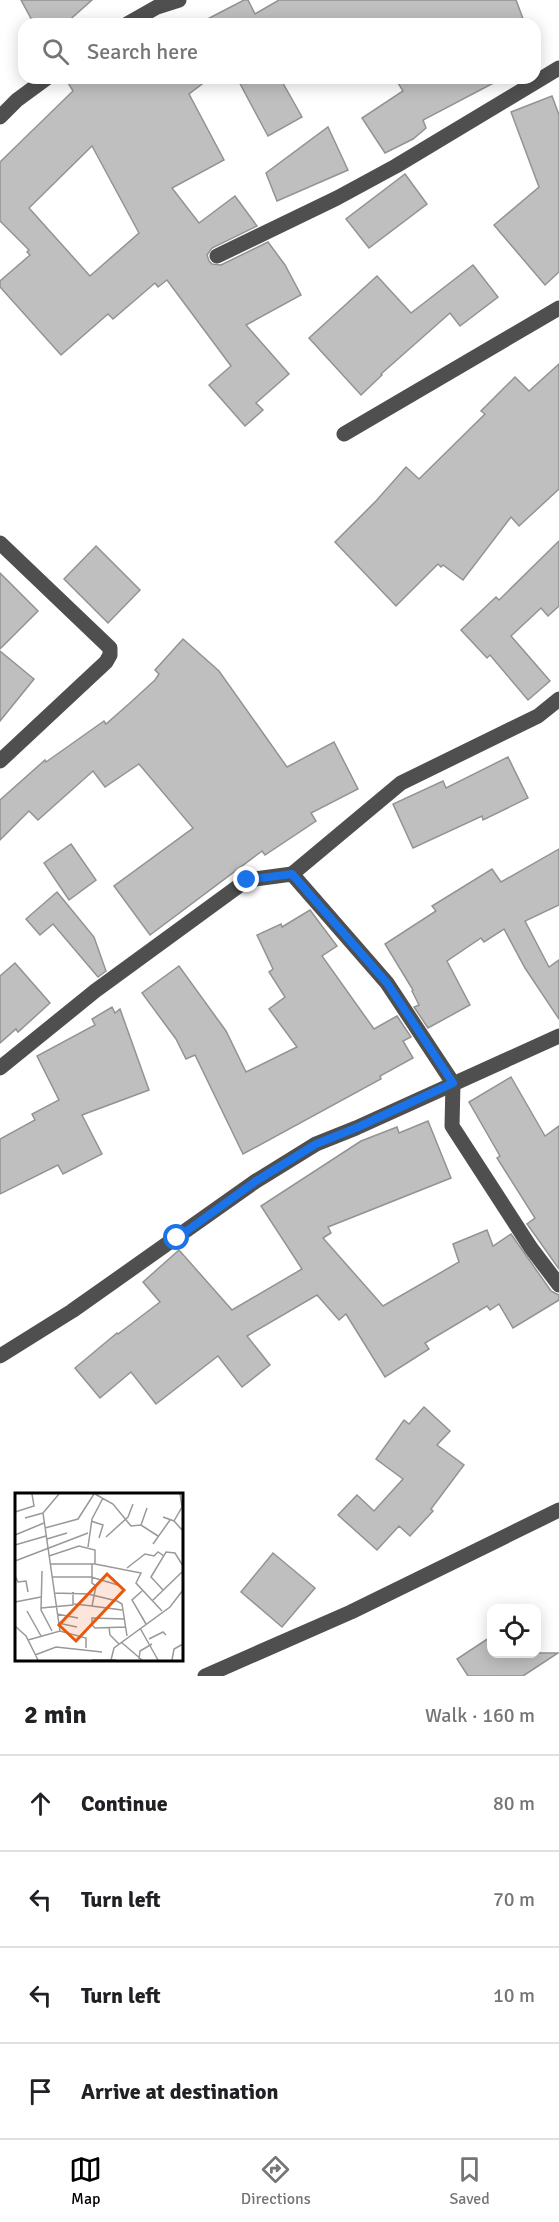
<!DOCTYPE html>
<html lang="en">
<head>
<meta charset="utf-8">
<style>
  body { margin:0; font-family:Signika,sans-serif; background:#f2f2f2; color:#202124 }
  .controls { position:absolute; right:18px; bottom:18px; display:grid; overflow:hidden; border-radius:12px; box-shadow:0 3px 15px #0003 }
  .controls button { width:54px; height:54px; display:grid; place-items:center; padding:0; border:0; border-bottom:2px solid #e0e0e0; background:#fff; color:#202124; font:30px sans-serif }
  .stop { position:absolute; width:18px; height:18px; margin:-14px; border:4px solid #1a73e8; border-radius:50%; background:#fff }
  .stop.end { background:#1a73e8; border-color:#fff; box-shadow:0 2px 6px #0008 }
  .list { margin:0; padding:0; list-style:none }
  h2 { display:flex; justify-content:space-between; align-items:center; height:78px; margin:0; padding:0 24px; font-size:26px }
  h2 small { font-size:20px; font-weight:400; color:#757577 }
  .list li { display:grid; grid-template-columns:39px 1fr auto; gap:18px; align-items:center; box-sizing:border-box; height:96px; padding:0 24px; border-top:2px solid #e0e0e0 }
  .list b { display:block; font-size:22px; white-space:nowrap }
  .list em { font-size:20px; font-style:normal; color:#757577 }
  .icon { flex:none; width:33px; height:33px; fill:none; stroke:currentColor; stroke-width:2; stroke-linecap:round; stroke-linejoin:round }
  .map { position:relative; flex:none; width:559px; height:1676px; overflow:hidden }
  .search { position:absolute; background:#fff; box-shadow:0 3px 15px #0003; left:18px; right:18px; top:18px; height:66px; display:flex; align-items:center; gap:15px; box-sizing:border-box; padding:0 21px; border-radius:18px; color:#757577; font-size:22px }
  .sheet { height:462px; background:#fff }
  nav { display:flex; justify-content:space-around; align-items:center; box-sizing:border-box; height:84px; border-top:2px solid #e0e0e0; background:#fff; font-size:16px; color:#757577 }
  nav a { display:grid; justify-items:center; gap:3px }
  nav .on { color:#000 }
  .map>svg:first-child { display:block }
  .building { fill:#bfbfbf; stroke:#939393; stroke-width:1.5; fill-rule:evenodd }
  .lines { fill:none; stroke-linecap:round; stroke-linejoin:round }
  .minor { stroke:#4f4f4f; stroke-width:15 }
  .route { stroke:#1a73e8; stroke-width:8 }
  .inset-road { fill:none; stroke:#999; stroke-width:1.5 }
  .view { fill:#e8590c; fill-opacity:0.15; stroke:#e8590c; stroke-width:3 }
  .inset-edge { fill:none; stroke:#000; stroke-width:3 }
</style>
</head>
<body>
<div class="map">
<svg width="559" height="1676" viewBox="0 0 559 1676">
  <rect width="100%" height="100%" fill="#fff"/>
  <g class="building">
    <polygon points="21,0 92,0 65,24 34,24"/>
    <polygon points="244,0 248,0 255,14 279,0 516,0 525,24 198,24"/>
    <path d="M65 78H210L189 94 224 160 172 188 199 223 235 196 257 226 212 248 207 255 209 261 212 264 221 265 268 242 285 265 301 295 246 325 289 374 256 403 263 410 245 426 209 385 231 366 167 280 158 287 155 283 113 319 108 314 61 355 0 287V281L30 255 27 252 29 250 0 221V162L73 91ZM92 146 139 233 90 276 29 208Z"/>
    <polygon points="237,78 280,78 302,117 268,136"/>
    <polygon points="395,78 503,78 423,120 426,128 413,139 385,153 362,118 403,91"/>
    <polygon points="552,96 559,115 559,272 545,285 494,225 539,187 511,112"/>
    <polygon points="328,127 348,170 277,201 266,173"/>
    <polygon points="405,174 427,204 369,248 346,219"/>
    <polygon points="473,265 498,297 460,326 450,313 381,374 382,375 361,395 309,338 377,276 411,313"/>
    <polygon points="559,364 559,489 519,526 511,517 463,580 443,565 441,567 438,564 396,606 335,542 376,501 406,467 419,479 485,414 481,411 515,377 529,391"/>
    <polygon points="559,541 559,606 548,616 541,608 511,636 550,681 528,700 490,655 487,658 461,630 496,597 499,600"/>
    <polygon points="96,546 140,590 108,623 64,579"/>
    <polygon points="0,573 38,611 0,649"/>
    <polygon points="183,639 219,671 287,767 334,742 358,789 311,813 316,821 265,855 262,851 150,935 114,886 193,828 139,764 105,787 93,771 38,820 29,811 0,840 0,800 45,760 46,762 104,721 106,724 131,702 155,680 159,674 155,670"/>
    <polygon points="0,651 34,679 0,721"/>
    <polygon points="508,757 528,798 483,820 482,816 413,848 393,804 443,781 446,788"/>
    <polygon points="71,844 96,880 69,900 44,863"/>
    <polygon points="559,849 559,905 525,921 549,967 559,960 559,1019 525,968 504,929 484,942 481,938 447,961 470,1005 428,1028 414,1007 419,1005 412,991 413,990 385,944 436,911 432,906 492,869 501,882"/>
    <polygon points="57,892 94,937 106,971 98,977 53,924 40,935 26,919"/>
    <polygon points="310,910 337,946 322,956 374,1029 397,1016 411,1037 403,1041 413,1058 380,1076 381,1079 243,1154 195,1055 186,1059 176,1039 142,993 179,966 226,1031 246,1072 297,1047 269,1009 285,997 269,972 273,969 257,935 281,924 282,927"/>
    <polygon points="15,963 50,1003 18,1032 16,1029 0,1043 0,976"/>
    <polygon points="112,1007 115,1013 120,1009 149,1090 82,1115 102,1154 63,1174 58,1165 0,1194 0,1139 35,1120 32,1114 59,1100 37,1056 95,1025 92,1019"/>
    <polygon points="511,1077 545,1136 559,1126 559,1269 527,1224 535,1218 497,1158 500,1156 469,1102"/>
    <polygon points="428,1121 451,1178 328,1227 331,1233 323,1238 383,1306 459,1262 453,1244 487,1230 493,1246 511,1234 551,1291 559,1295 559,1300 513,1328 499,1304 490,1310 487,1306 425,1343 429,1349 385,1377 346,1314 339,1320 317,1295 247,1336 270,1365 242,1387 218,1356 156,1404 131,1372 100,1398 75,1368 117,1333 118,1334 160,1302 143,1282 179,1250 232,1310 302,1269 261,1206 361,1141 397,1127 399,1133"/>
    <polygon points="424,1407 450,1431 437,1445 464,1465 431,1509 433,1511 410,1536 399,1526 377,1550 338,1515 357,1495 374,1511 403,1479 376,1459 404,1420 409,1424"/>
    <polygon points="273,1553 315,1588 282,1627 241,1592"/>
    <polygon points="492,1636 492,1653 558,1653 523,1676 468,1676 457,1659"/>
  </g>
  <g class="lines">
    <g class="minor">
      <polyline points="127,24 157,7 179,0"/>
      <polyline points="0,117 17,100 47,78"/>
      <polyline points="217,256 337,198 396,166 559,68"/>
      <polyline points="344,434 559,308"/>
      <polyline points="0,543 110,648 110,655 106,662 0,761"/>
      <polyline points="292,874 401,783 538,716 559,699"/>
      <polyline points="0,1068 95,991 247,880 292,874 387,983 453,1083 452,1126 531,1248 559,1285"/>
      <polyline points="0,1356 72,1311 256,1181 316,1144 356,1128 559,1036"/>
      <polyline points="205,1676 351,1612 559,1510"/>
    </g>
  </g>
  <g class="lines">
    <polyline class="route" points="177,1238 256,1181 316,1144 356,1128 453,1083 387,983 292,874 247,880"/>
  </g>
  <g transform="translate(15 1493)">
    <rect width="168" height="168" fill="#fff"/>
    <path class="inset-road" d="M44 1 28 20 45 138M80 1 98 11 116 33 126 32 143 43M0 19 19 13 17 1M148 24 159 28 168 38M10 25 28 20M76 28 88 32 84 45M159 28 167 14 165 1M126 32 132 15M30 35 63 26 79 1M0 42 29 30M91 44 113 24 118 11M32 46 52 40M138 51 155 27M0 52 31 43M73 54 77 26 88 5M34 63 64 53 80 57V71H35M0 68 73 40M77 71V90L81 93 77 113 107 117M80 71 126 80 121 90 147 118M112 75 130 61 139 63 143 59 149 63M27 78 26 117 37 138M0 83 3 89 11 88 13 99M37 84H76L103 92M148 97 136 84 151 59 160 60 168 73M127 98 117 107 131 131M40 100 73 101 102 108 107 111 112 143M137 108 168 78M0 109 26 104M59 111 77 113M26 115 58 112V99M12 118 26 143M42 121 63 125M109 126 77 125V132L80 135 110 134M43 130 62 134M0 133 11 143 23 167M94 134 95 142 104 151M125 135 143 167M134 146 148 139 151 142M13 147 45 138 71 145V155M106 149 127 167M20 162 41 154 87 159M124 166 125 158 137 151M77 167H101M96 167 99 155 155 114 168 97M157 167 159 156 168 151"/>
    <path class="view" d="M92 81 109 97 61 148 44 132Z"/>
    <rect width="168" height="168" class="inset-edge"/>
  </g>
</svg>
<div class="controls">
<button><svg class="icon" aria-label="locate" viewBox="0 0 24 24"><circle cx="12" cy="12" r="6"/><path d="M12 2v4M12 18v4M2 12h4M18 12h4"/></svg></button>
</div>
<div class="stop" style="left:177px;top:1238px"></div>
<div class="stop end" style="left:247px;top:880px"></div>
<div class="search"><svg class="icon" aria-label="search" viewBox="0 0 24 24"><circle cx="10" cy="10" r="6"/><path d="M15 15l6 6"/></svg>Search here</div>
</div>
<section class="sheet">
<h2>2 min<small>Walk · 160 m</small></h2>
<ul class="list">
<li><svg class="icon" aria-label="ahead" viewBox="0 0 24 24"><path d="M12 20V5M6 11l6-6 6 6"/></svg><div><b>Continue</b></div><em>80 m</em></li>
<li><svg class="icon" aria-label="left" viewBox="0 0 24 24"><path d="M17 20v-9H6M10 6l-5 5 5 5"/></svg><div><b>Turn left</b></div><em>70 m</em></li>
<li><svg class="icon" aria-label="left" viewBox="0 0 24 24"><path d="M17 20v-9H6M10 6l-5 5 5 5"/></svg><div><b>Turn left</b></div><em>10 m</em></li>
<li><svg class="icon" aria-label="arrive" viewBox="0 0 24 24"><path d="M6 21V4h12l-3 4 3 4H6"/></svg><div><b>Arrive at destination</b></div></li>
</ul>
</section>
<nav>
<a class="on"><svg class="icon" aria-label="map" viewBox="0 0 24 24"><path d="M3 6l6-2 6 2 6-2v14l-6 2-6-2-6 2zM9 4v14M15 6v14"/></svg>Map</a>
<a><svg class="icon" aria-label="directions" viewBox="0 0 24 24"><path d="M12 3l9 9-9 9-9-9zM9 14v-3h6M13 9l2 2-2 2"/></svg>Directions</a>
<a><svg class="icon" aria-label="saved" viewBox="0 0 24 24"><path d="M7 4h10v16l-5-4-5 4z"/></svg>Saved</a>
</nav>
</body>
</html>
